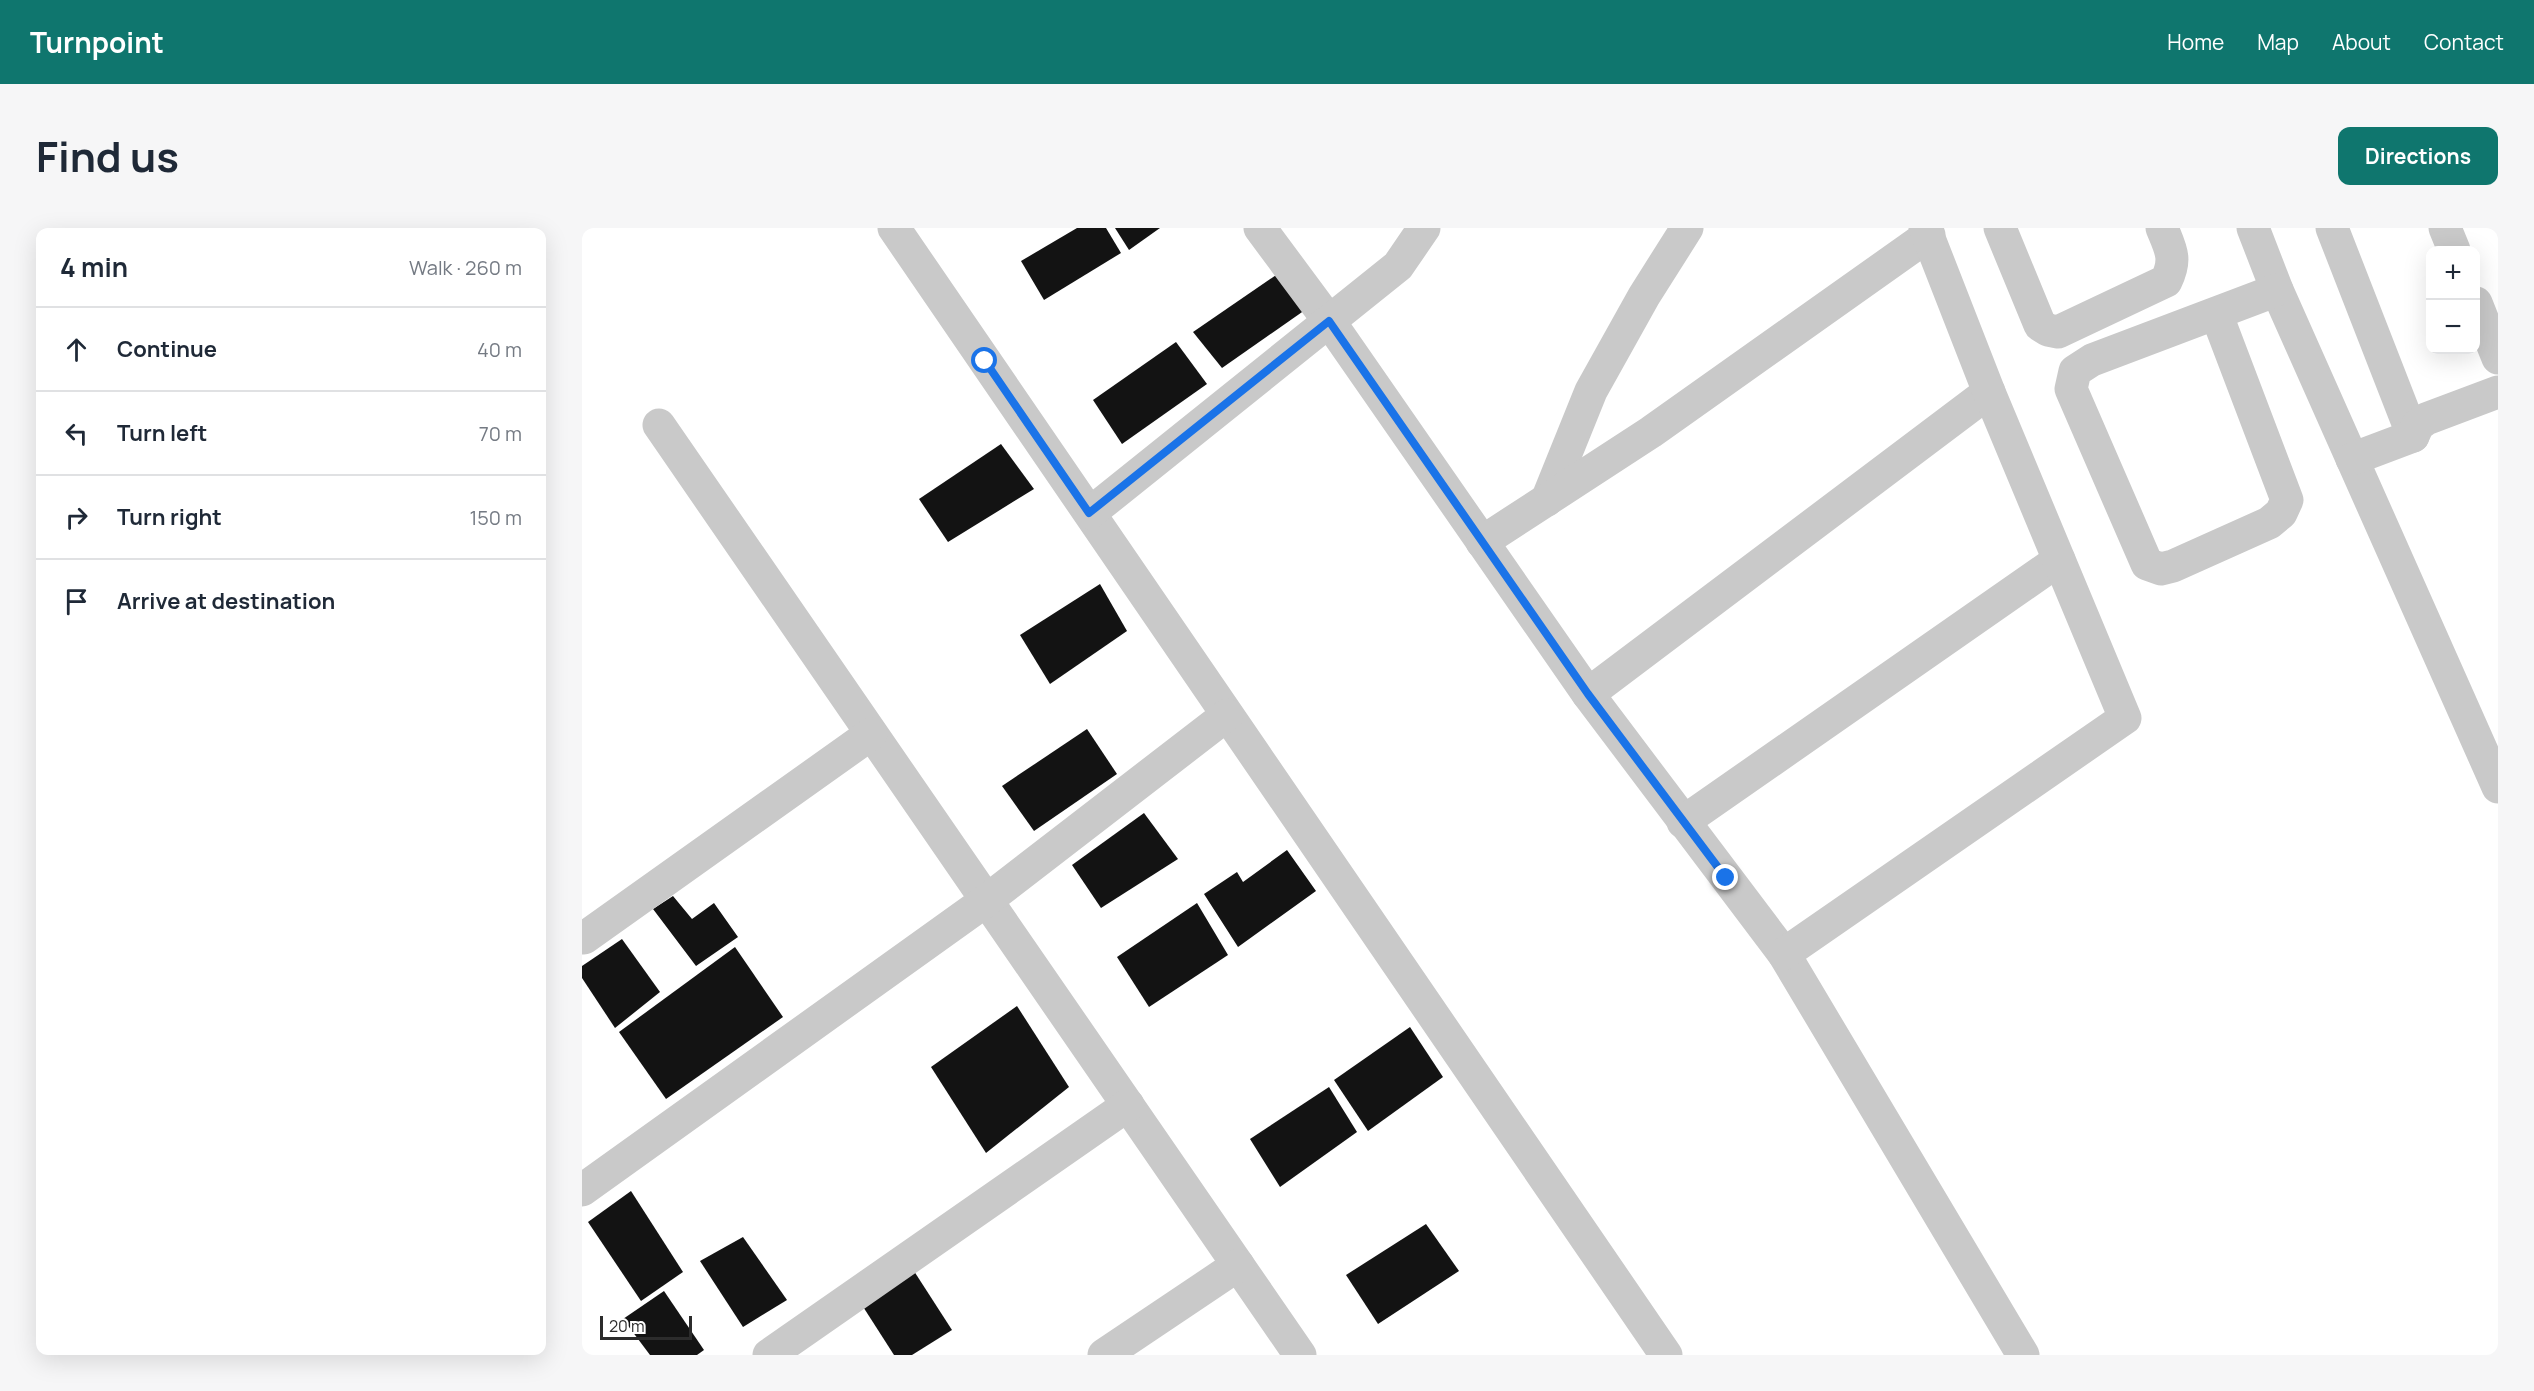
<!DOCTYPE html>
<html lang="en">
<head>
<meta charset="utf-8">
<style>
  body { margin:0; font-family:Manrope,sans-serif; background:#f6f6f7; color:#1f2937 }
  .controls { position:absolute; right:18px; top:18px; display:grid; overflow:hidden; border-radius:12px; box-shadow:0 6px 24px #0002 }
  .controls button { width:54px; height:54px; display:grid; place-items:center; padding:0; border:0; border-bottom:2px solid #e0e1e3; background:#fff; color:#1f2937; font:30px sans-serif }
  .scale { position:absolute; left:18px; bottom:15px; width:92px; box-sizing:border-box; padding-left:6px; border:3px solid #2c2c2c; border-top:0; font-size:16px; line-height:21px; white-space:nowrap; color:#2c2c2c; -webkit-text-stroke:4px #fff; paint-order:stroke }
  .stop { position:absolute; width:18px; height:18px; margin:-14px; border:4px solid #1a73e8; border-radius:50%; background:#fff }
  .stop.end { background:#1a73e8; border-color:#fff; box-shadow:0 2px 6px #0008 }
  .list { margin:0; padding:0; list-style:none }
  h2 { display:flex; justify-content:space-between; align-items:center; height:78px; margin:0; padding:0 24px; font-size:26px }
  h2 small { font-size:20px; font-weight:400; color:#747a83 }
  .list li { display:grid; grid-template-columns:39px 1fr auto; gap:18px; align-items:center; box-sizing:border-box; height:84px; padding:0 24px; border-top:2px solid #e0e1e3 }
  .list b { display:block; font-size:22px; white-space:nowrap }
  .list em { font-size:20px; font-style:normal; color:#747a83 }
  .icon { flex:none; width:33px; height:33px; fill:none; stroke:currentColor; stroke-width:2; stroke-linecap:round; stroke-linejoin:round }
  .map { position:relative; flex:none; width:1916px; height:1127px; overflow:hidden; border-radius:12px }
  header { display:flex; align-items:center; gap:36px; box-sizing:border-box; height:84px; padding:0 30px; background:#0f766e; color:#fff }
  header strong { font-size:28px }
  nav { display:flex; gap:33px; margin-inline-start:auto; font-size:21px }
  .intro { display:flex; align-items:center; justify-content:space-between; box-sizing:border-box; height:144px; padding:0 36px }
  h1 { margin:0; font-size:42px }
  .button { padding:15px 27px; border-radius:12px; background:#0f766e; color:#fff; font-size:21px; font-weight:700 }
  main { display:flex; gap:36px; padding:0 36px }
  aside { flex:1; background:#fff; border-radius:12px; box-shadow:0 6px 24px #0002 }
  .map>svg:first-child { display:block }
  .building { fill:#131313 }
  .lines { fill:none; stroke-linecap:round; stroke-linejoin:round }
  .minor { stroke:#c9c9c9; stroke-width:33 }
  .route { stroke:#1a73e8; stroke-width:8 }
</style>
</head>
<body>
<header>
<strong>Turnpoint</strong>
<nav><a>Home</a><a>Map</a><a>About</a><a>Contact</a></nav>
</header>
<div class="intro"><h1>Find us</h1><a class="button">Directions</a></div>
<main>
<aside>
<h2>4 min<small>Walk · 260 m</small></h2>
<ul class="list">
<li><svg class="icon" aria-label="ahead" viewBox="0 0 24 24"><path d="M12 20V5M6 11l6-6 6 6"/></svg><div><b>Continue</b></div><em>40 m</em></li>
<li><svg class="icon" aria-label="left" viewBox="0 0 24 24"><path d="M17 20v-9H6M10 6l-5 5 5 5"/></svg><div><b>Turn left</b></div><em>70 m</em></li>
<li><svg class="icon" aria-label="right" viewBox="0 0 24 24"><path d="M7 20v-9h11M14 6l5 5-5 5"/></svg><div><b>Turn right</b></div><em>150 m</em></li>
<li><svg class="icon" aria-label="arrive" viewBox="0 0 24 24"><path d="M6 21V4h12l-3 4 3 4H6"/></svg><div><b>Arrive at destination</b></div></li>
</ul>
</aside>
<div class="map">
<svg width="1916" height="1127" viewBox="0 0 1916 1127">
  <rect width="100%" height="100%" fill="#fff"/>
  <g class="building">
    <polygon points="495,0 524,0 539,25 462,72 439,33"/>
    <polygon points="533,0 578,0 547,22"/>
    <polygon points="700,43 723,82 640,140 611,104"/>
    <polygon points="594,114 625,156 540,216 511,172"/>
    <polygon points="419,216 452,261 366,314 337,271"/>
    <polygon points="518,356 545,403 468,456 438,407"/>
    <polygon points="505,501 535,546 452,603 420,558"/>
    <polygon points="562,585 596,631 519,680 490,637"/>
    <polygon points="705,622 734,663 656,719 622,666 655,644 661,654"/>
    <polygon points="91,668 110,691 132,675 156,709 114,738 71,681"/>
    <polygon points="615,675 646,727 567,779 535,729"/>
    <polygon points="40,711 78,764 33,800 0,750 0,738"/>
    <polygon points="153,719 201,789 84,871 37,804"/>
    <polygon points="435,778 487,859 404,925 349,839"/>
    <polygon points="828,799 861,849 786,903 752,852"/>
    <polygon points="747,859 775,904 698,959 668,911"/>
    <polygon points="49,963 101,1044 59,1073 6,994"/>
    <polygon points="844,996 877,1043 796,1096 764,1047"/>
    <polygon points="161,1009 205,1072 161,1099 118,1033"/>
    <polygon points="330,1040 370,1102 330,1127 312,1127 278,1074"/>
    <polygon points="82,1063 122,1122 115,1127 68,1127 41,1091"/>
  </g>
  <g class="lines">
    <g class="minor">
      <polyline points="312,0 1084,1127"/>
      <polyline points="678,0 747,93 1006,466 1202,726 1441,1127"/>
      <path d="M1418 0 1458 97 1466 102 1476 104 1584 53C1595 31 1589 22 1580 0"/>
      <polyline points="1671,0 1695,62 1916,559"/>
      <polyline points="1750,0 1831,208"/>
      <polyline points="1863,0 1872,22"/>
      <polyline points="1894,75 1916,130"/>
      <polyline points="1634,85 1705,272 1699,285 1687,295 1591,338 1579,341 1565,336 1489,161 1493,143 1510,132 1695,62"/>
      <polyline points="77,197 718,1127"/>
      <polyline points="1770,231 1831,208 1836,197 1844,191 1916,164"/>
      <polyline points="965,272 1009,163 1062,68 1105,0"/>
      <polyline points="508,285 816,38 842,0"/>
      <polyline points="900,314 1069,204 1347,7"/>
      <polyline points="1006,466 1407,164"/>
      <polyline points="1101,594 1477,332"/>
      <polyline points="2,710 289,506"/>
      <polyline points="1202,726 1543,490 1407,164 1343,0"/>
      <polyline points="0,962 405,672 645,487"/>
      <polyline points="187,1127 546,877"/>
      <polyline points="522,1127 656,1037"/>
    </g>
  </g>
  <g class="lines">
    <polyline class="route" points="403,133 507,285 747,93 1006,466 1144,650"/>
  </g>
</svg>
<div class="controls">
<button>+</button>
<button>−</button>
</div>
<div class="scale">20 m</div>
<div class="stop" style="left:403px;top:133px"></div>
<div class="stop end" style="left:1144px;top:650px"></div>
</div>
</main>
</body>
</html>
